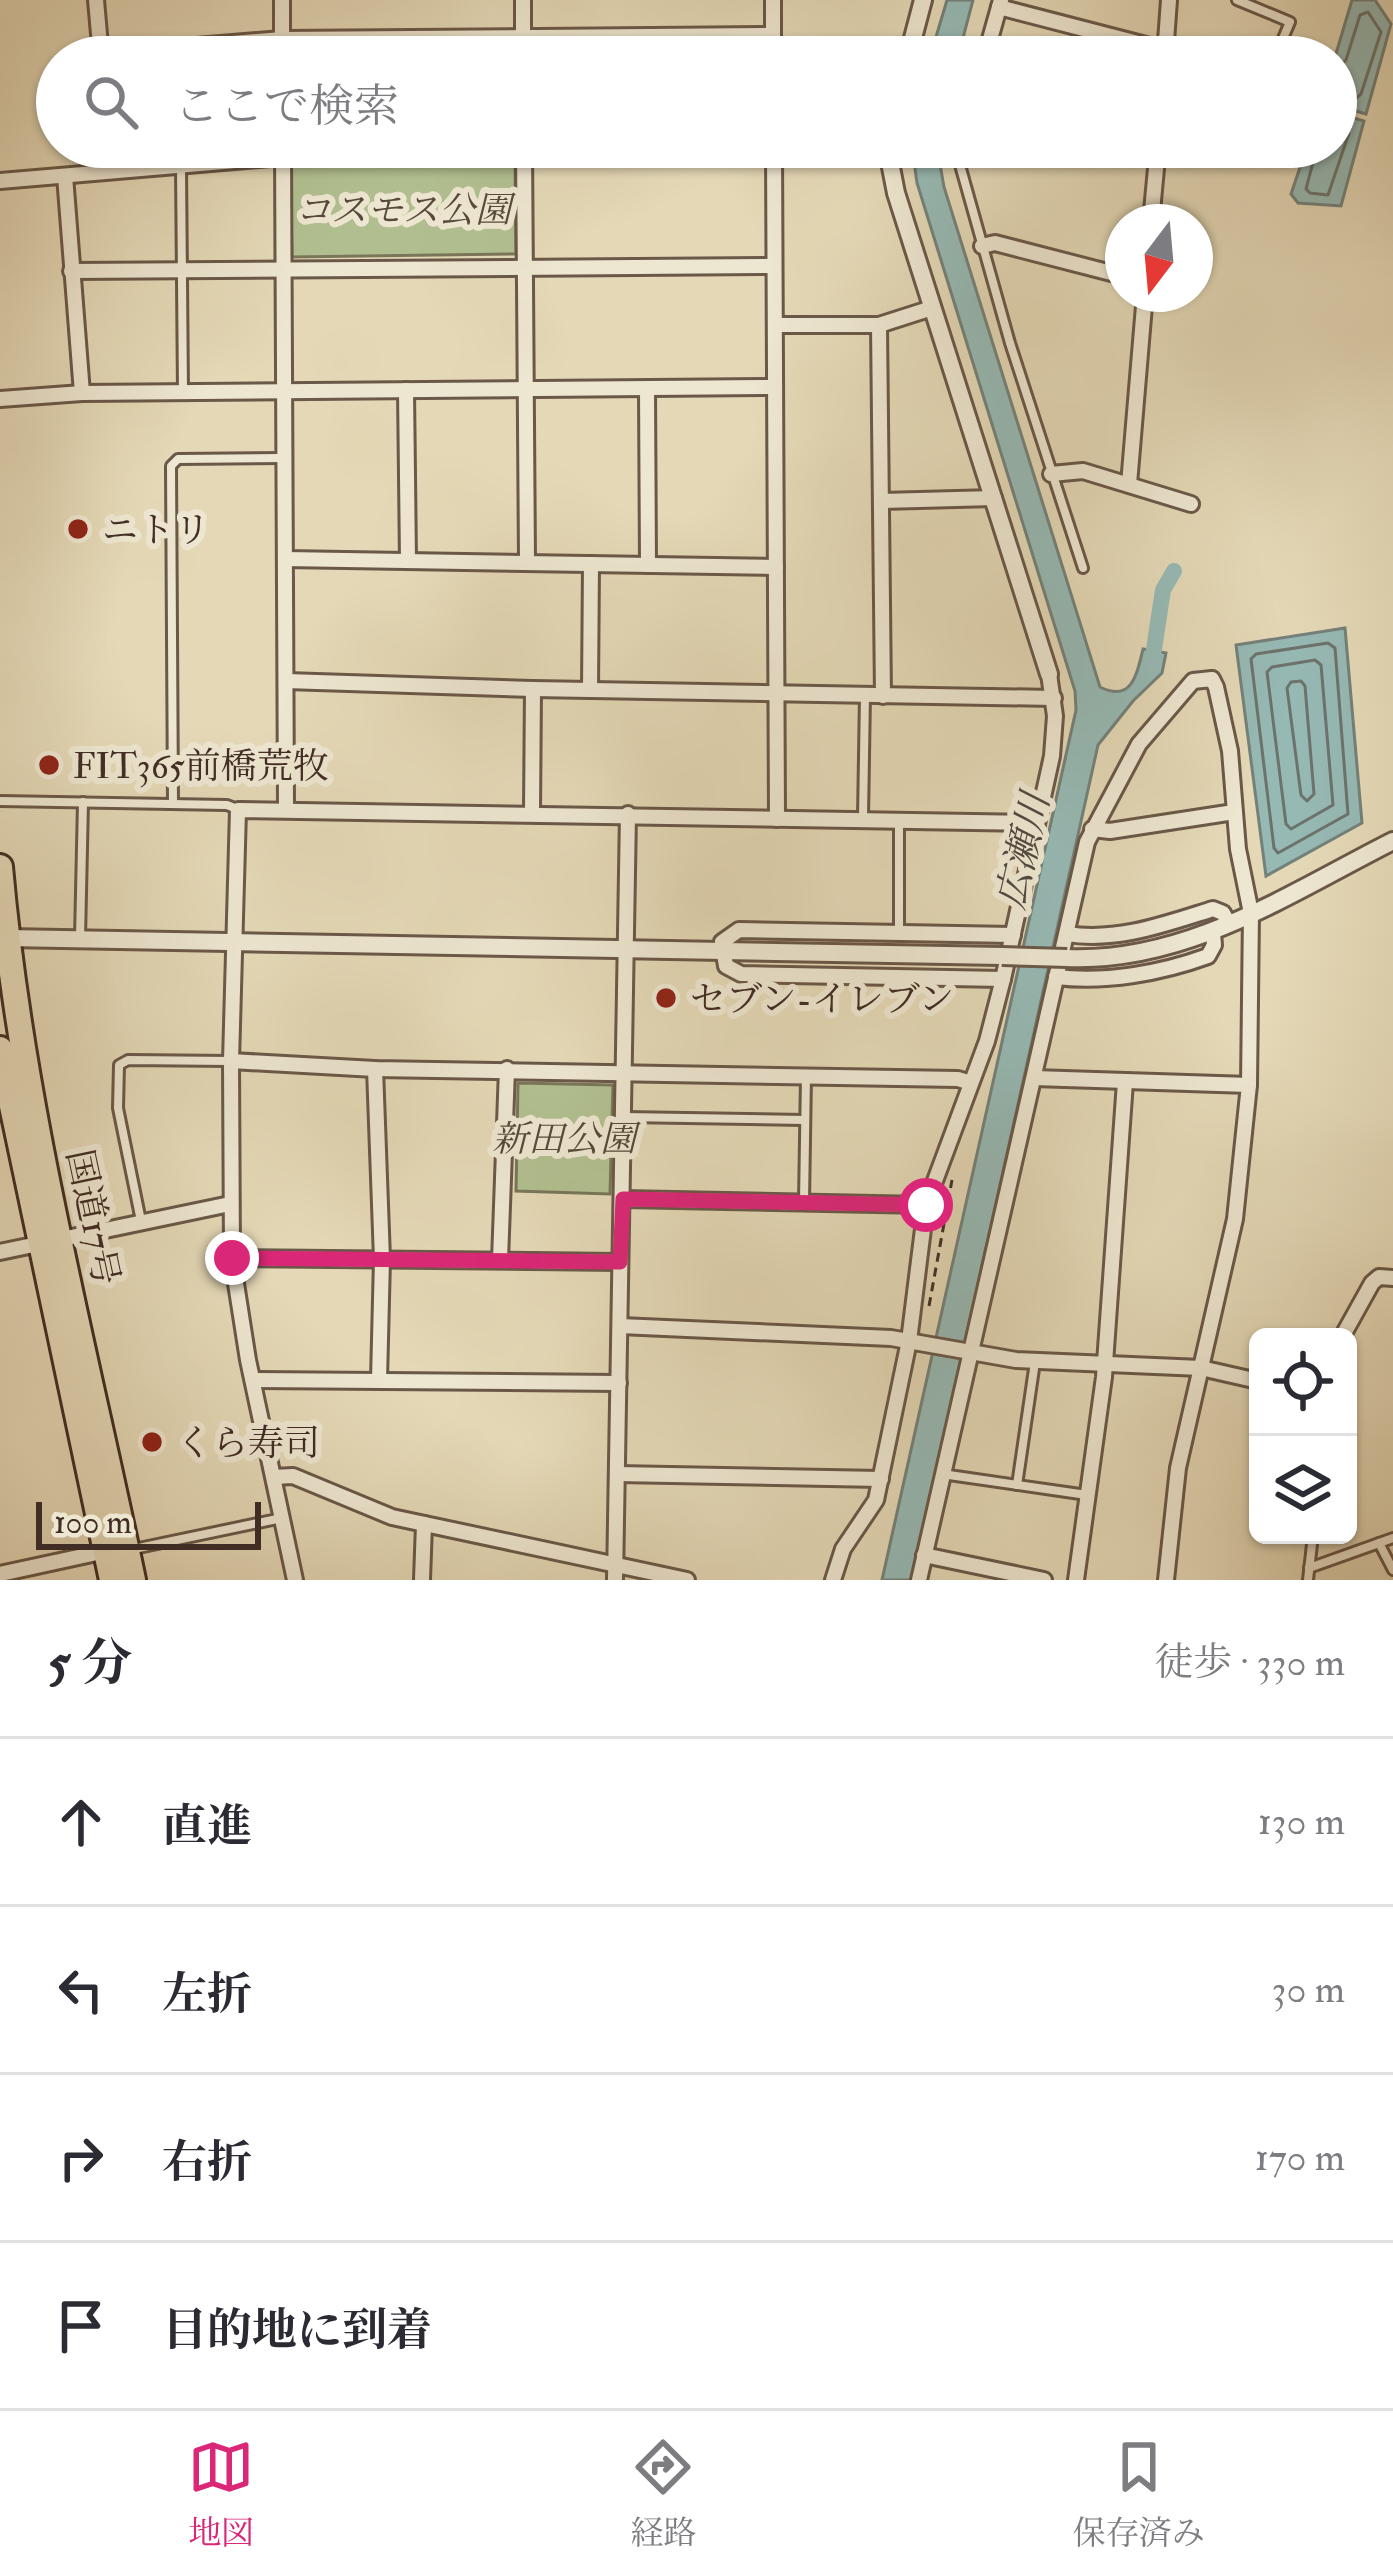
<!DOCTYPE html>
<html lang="ja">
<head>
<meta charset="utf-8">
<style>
  body { margin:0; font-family:"IM FELL Double Pica","Noto Serif JP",serif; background:#f2f2f3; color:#2b2b33 }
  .controls { position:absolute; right:36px; bottom:36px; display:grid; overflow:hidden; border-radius:18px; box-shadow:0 3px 9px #0004 }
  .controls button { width:108px; height:108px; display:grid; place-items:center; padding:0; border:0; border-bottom:3px solid #e1e1e2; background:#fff; color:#2b2b33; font:60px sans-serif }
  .compass { position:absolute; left:1105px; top:204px; width:108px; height:108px; border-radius:50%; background:#fff; box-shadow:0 3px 9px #0004; rotate:196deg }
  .scale { position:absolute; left:36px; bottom:30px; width:225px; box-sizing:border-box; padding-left:12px; border:6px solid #412d24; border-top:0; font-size:33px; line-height:42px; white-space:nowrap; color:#412d24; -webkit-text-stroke:9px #ede6d0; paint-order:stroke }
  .stop { position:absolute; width:36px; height:36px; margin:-27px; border:9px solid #db2777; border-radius:50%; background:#fff }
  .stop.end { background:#db2777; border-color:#fff; box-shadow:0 3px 12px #0008 }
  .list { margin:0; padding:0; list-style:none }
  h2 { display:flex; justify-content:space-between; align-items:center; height:156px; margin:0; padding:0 48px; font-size:51px }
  h2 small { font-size:39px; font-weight:400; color:#7c7c81 }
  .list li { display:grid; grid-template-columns:78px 1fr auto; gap:36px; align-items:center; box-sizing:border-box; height:168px; padding:0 48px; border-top:3px solid #e1e1e2 }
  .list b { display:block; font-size:45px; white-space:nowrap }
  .list em { font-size:39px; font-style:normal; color:#7c7c81 }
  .icon { flex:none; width:66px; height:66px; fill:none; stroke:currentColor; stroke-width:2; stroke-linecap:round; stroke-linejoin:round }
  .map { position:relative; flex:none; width:1393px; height:1580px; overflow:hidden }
  .search { position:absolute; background:#fff; box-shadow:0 3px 9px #0004; left:36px; right:36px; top:36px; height:132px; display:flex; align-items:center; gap:30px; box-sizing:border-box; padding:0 42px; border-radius:66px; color:#7c7c81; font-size:45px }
  .sheet { height:828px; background:#fff }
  nav { display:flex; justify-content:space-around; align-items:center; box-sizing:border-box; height:168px; border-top:3px solid #e1e1e2; background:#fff; font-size:33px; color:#7c7c81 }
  nav a { display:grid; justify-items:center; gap:6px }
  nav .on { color:#db2777 }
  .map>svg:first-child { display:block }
  .green { fill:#b1bf90; stroke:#79765a; stroke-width:3 }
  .water { fill:#96b9b4; stroke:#74817a; stroke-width:3 }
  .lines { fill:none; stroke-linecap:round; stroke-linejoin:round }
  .shore { stroke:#6c736c; stroke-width:3 }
  .canal { stroke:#96b9b4; stroke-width:16 }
  .service-casing { stroke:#6a5848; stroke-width:14 }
  .minor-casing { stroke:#6a5848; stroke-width:20 }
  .tertiary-casing { stroke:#6a5848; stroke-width:22 }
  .trunk-casing { stroke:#412d24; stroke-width:30 }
  .path { stroke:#412d24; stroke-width:3; stroke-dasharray:9 6; stroke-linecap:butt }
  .service { stroke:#ede6d0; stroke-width:8 }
  .minor { stroke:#ede6d0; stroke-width:14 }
  .tertiary { stroke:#ede6d0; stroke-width:16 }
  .trunk { stroke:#e4d8b6; stroke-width:24 }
  .tertiary-bridge-casing { stroke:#6a5848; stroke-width:22; stroke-linecap:butt }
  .tertiary-bridge { stroke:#ede6d0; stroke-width:16 }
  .route { stroke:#db2777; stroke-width:15 }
  .poi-dot { fill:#8f2418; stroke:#ede6d0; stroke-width:4.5 }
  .labels { text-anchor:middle; stroke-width:12; stroke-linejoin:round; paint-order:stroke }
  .park-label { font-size:36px; font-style:italic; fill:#574a3a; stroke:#ede6d0 }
  .poi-label { font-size:36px; fill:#412d24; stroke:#ede6d0; text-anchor:start }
  .street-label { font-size:36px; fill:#412d24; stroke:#ede6d0 }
  .water-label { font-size:39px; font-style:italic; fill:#524941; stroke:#ede6d0 }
</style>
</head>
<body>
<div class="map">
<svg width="1393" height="1580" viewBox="0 0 1393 1580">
  <rect width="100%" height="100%" fill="#e4d8b6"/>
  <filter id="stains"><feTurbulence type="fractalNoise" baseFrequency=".00167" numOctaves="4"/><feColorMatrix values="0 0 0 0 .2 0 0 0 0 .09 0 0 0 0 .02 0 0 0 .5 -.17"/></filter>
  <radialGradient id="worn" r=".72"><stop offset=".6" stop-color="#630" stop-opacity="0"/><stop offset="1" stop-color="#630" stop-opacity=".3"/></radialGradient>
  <g class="green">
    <polygon points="515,160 516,254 292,257 290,163"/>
    <polygon points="518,1083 613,1085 610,1194 516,1191"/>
  </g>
  <g class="water">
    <polygon points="947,0 973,0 958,57 930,57"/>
    <polygon points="1352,0 1375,0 1391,24 1366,114 1336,105 1335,57"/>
    <polygon points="1336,113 1364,121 1341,206 1298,203 1291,194 1307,147 1336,147"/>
    <path d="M912 147H937L944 187 1100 687C1132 703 1137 674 1143 649L1166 653 1162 673 1133 701 1098 745 912 1580H882L1076 710 1075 691 917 183Z"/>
    <polygon points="1345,628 1362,823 1266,876 1236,645"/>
  </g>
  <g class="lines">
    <g class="shore">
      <polyline points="1336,69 1346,60 1360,15 1368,12 1381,32 1361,94 1356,98 1336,95"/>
      <polyline points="1317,147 1306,189 1310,193 1328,195 1349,133 1346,128 1336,125"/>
      <polygon points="1328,643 1335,648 1348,814 1278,853 1274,848 1251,659 1256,654"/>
      <polygon points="1315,660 1321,665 1333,805 1291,829 1286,824 1267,672 1272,667"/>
      <polygon points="1301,681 1305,686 1314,794 1307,801 1301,795 1287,688 1291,682"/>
    </g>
    <polyline class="canal" points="1151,669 1163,590 1174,571"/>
    <defs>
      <g id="service">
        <polyline points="1237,0 1290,22 1275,57"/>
        <polyline points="960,147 960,165 1010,343 1083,568"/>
        <polyline points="181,167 183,392"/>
        <polyline points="0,801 227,805 237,809"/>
        <polyline points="173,804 171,466 178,459 284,458"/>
        <polyline points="863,818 865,695"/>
        <polyline points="899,932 899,821"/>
        <polyline points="80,938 83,802"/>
        <polyline points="624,1117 804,1120"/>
        <polyline points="804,1202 806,1076"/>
        <polyline points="141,1221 118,1108 119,1065 128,1060 230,1061"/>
        <polyline points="942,1474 1087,1495"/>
        <polyline points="1017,1485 1035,1362"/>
        <polyline points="1379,1543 1393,1570"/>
        <polyline points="129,1550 282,1518"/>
        <polyline points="1309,1568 1393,1538"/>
        <polyline points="1308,1580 1313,1535"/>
      </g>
      <g id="minor">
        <polyline points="96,0 101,57"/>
        <polyline points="282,0 282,57"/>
        <polyline points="523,0 523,57"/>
        <polyline points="773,0 773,57"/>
        <polyline points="999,7 1165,50"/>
        <polyline points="100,54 282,39 773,35"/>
        <polyline points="1165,55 1169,0"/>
        <polyline points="985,57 1001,0"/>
        <polyline points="108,147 110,170"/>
        <polyline points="283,147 286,808"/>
        <polyline points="524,147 527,562"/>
        <polyline points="774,147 777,819"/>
        <polyline points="1126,147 1157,154"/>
        <polyline points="65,176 82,393"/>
        <polyline points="0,181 283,157 774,153"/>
        <polyline points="1151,222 1158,147"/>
        <polyline points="982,246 995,243 1123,276"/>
        <polyline points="71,271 774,266"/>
        <polyline points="776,325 879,325 932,308"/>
        <polyline points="879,325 883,696"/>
        <polyline points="406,390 408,561"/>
        <polyline points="647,390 648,565"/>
        <polyline points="0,399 82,393 775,387"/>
        <polyline points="1051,474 1083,471 1191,504"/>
        <polyline points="1129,484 1145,294"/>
        <polyline points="882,501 994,498"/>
        <polyline points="285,559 776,567"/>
        <polyline points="286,681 533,689 1054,698"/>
        <polyline points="590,690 591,564"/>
        <polyline points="532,812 533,689"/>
        <polyline points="1092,829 1110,831 1234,812"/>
        <path d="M1067 934C1117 942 1165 924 1213 909L1223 913 1229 924"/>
        <path d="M1056 977C1106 983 1161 973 1208 956L1214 945 1213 933"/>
        <polyline points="1003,979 741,974 726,966 722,942 739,930 1013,935"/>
        <polyline points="231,1061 375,1069 958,1079 971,1083"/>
        <polyline points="375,1069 382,1259 379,1380"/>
        <polyline points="1034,1078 1249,1085"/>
        <polyline points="623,1199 926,1205"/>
        <polyline points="0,1252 230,1204"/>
        <polyline points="232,1258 620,1262"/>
        <polyline points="500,1260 507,1069"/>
        <polyline points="620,1326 891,1338 1016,1360 1201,1368 1258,1381"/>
        <polyline points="1342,1337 1372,1283 1379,1277 1393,1278"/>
        <polyline points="253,1380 619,1383"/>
        <polyline points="617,1474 881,1479"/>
        <polyline points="274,1477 293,1476 392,1517 687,1580"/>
        <polyline points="924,1555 1044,1580"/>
        <polyline points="0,1574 106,1551"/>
        <polyline points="295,1580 248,1360 232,1258 231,1061 238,810 1037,823"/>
        <polyline points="422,1580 424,1524"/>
        <polyline points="615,1580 628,814"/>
        <polyline points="833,1580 843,1549 876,1500 909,1341 926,1205 987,1041 1003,979 1052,756 1055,716 1049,674"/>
        <polyline points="919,1580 1087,842 1139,744 1193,681 1212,679 1216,687 1230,751 1238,849 1251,913 1249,1085 1235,1219 1178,1468 1166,1580"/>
        <polyline points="1076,1580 1104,1377 1125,1082"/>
      </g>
      <g id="tertiary">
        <polyline points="908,57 923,0"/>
        <polyline points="887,147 896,193 1049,674"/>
        <polyline points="7,938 1002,956"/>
        <path d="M1067 958C1187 963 1290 893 1393 841"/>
      </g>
      <g id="trunk">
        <path d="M0 867C21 1107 84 1344 133 1580"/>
        <polyline points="0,1049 112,1580"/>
      </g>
    </defs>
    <use href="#service" class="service-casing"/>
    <use href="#minor" class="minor-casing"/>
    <use href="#tertiary" class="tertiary-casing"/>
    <use href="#trunk" class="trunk-casing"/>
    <polyline class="path" points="929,1306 952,1180"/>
    <use href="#service" class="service"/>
    <use href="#minor" class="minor"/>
    <use href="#tertiary" class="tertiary"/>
    <use href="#trunk" class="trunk"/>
    <defs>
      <polyline id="tertiary-bridge" points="1002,956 1067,958"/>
    </defs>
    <use href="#tertiary-bridge" class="tertiary-bridge-casing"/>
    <use href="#tertiary-bridge" class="tertiary-bridge"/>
  </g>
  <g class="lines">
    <polyline class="route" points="232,1258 620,1262 623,1199 926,1205"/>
  </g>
  <g class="poi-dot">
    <circle cx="78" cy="529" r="12"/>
    <circle cx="49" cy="765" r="12"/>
    <circle cx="666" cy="998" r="12"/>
    <circle cx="152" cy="1442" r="12"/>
  </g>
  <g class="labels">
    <g class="park-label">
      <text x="403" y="222">コスモス公園</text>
      <text x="564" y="1151">新田公園</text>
    </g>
    <g class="poi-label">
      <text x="102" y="542">ニトリ</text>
      <text x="73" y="778">FIT365前橋荒牧</text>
      <text x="690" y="1011">セブン-イレブン</text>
      <text x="176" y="1455">くら寿司</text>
    </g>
    <g class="street-label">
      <text transform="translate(94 1217) rotate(78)" y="13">国道17号</text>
    </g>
    <g class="water-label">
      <text transform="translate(1022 851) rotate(-77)" y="14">広瀬川</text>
    </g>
  </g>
  <rect width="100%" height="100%" filter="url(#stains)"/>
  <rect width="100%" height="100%" fill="url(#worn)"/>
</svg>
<div class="controls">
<button><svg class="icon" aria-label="locate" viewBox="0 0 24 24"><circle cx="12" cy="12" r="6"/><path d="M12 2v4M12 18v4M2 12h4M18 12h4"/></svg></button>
<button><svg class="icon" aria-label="layers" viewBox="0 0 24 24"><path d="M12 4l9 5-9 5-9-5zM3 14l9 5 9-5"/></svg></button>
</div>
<svg class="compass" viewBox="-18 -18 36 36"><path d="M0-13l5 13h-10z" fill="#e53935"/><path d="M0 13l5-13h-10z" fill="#7c7c81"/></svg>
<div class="scale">100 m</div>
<div class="stop" style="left:926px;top:1205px"></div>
<div class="stop end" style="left:232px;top:1258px"></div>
<div class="search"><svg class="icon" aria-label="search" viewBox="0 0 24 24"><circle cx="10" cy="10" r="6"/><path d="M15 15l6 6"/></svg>ここで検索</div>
</div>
<section class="sheet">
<h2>5 分<small>徒歩 · 330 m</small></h2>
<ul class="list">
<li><svg class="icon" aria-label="ahead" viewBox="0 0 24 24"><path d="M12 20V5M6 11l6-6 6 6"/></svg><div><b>直進</b></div><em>130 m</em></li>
<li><svg class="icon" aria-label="left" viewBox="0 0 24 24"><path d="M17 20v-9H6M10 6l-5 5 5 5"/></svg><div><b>左折</b></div><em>30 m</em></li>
<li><svg class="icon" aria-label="right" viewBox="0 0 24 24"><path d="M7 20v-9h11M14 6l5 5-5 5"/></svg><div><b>右折</b></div><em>170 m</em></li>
<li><svg class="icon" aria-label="arrive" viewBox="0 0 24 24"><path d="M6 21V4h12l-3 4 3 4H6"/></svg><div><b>目的地に到着</b></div></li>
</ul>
</section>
<nav>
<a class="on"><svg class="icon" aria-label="map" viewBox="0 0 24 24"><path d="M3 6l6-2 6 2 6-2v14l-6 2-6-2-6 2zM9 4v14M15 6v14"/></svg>地図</a>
<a><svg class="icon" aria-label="directions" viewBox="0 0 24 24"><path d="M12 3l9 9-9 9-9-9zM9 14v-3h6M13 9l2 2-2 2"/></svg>経路</a>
<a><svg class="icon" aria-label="saved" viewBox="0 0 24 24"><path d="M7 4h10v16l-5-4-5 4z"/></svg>保存済み</a>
</nav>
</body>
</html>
